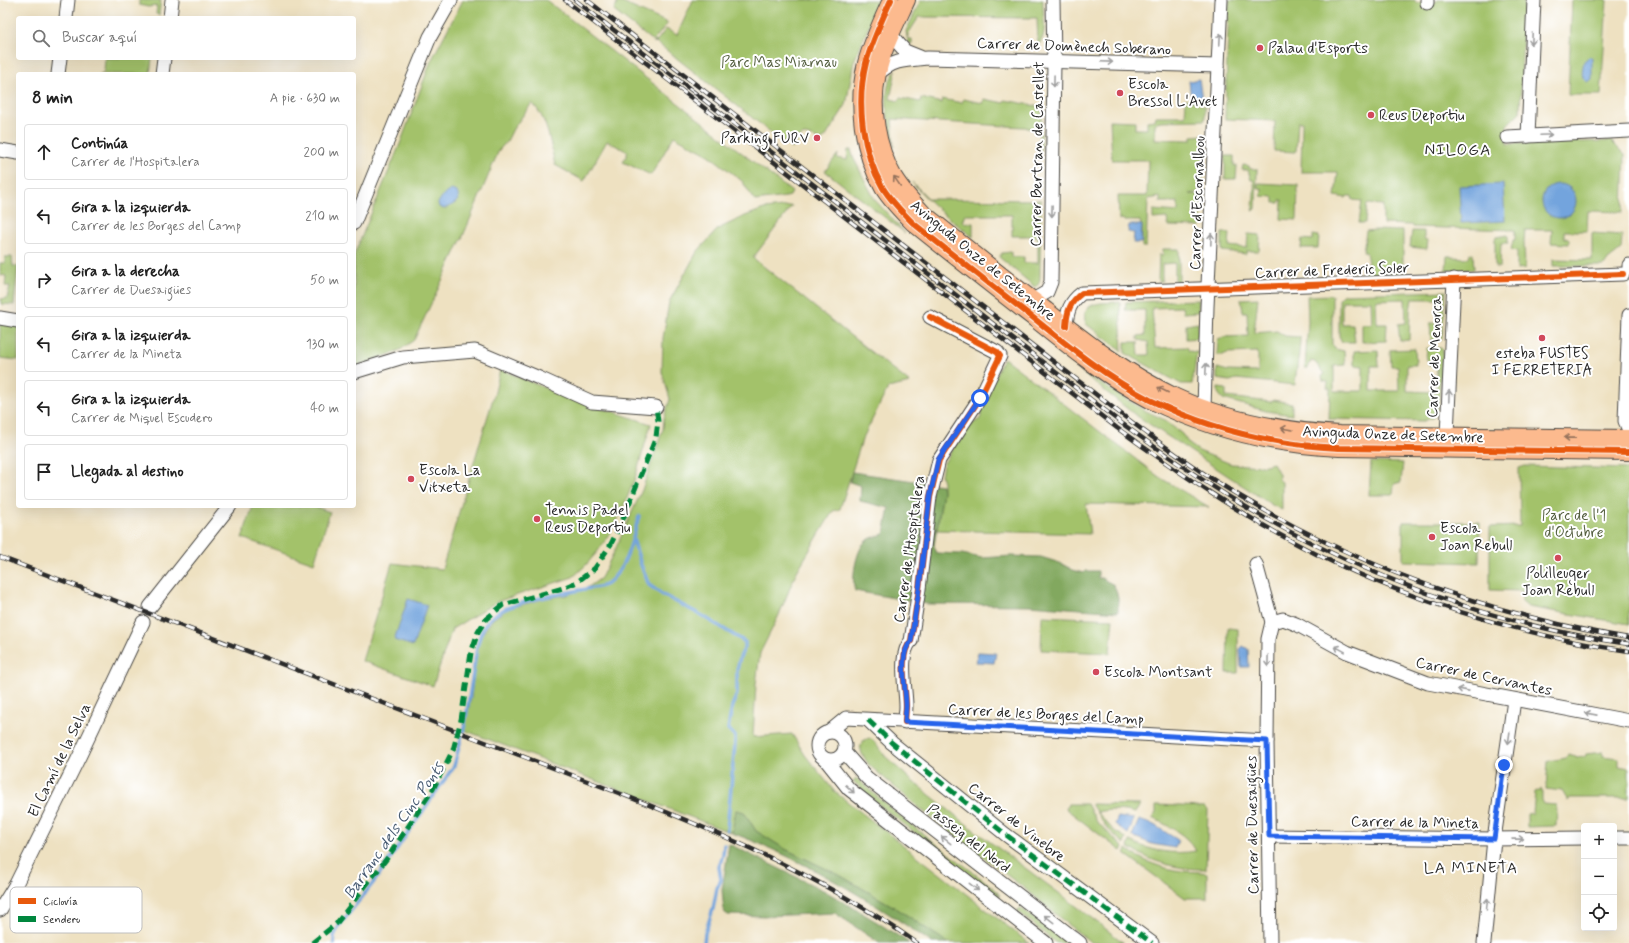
<!DOCTYPE html>
<html lang="es">
<head>
<meta charset="utf-8">
<style>
  body { margin:0; font-family:Mynerve,sans-serif; background:#f6f6f6; color:#222 }
  .controls { position:absolute; right:12px; bottom:12px; display:grid; overflow:hidden; border-radius:4px; box-shadow:0 4px 16px #0002 }
  .controls button { width:36px; height:36px; display:grid; place-items:center; padding:0; border:0; border-bottom:1px solid #e0e0e0; background:#fff; color:#222; font:20px sans-serif }
  .stop { position:absolute; width:12px; height:12px; margin:-9px; border:3px solid #2563eb; border-radius:50%; background:#fff }
  .stop.end { background:#2563eb; border-color:#fff; box-shadow:0 1px 4px #0008 }
  .list { margin:0; padding:0; list-style:none }
  h2 { display:flex; justify-content:space-between; align-items:center; height:52px; margin:0; padding:0 16px; font-size:17px }
  h2 small { font-size:13px; font-weight:400; color:#767676 }
  .list li { display:grid; grid-template-columns:26px 1fr auto; gap:12px; align-items:center; box-sizing:border-box; height:56px; margin:0 8px 8px; padding:0 8px; border:1px solid #e0e0e0; border-radius:4px }
  .list b { display:block; font-size:15px; white-space:nowrap }
  .list p { margin:0; font-size:13px; white-space:nowrap; color:#767676 }
  .list em { font-size:13px; font-style:normal; color:#767676 }
  .icon { flex:none; width:22px; height:22px; fill:none; stroke:currentColor; stroke-width:2; stroke-linecap:round; stroke-linejoin:round }
  .map { position:relative; flex:none; width:1629px; height:943px; overflow:hidden }
  .search { position:absolute; background:#fff; box-shadow:0 4px 16px #0002; left:16px; top:16px; width:340px; height:44px; display:flex; align-items:center; gap:10px; box-sizing:border-box; padding:0 14px; border-radius:4px; color:#767676; font-size:15px }
  .panel { position:absolute; background:#fff; box-shadow:0 4px 16px #0002; left:16px; top:72px; width:340px; height:436px; border-radius:4px }
  .map>svg:first-child { display:block }
  .green { fill:#a3c26a; stroke:#67764a }
  .forest { fill:#82a85e; stroke:#566a44 }
  .water { fill:#73a4dd; stroke:#4f6884 }
  .lines { fill:none; stroke-linecap:round; stroke-linejoin:round }
  .stream { stroke:#73a4dd; stroke-width:3.5 }
  .minor-casing { stroke:#484642; stroke-width:15 }
  .major-casing { stroke:#484642; stroke-width:18 }
  .minor { stroke:#fff; stroke-width:13 }
  .major { stroke:#fcba8e; stroke-width:16 }
  .rail-casing { stroke:#2b2b2b; stroke-width:4.5 }
  .rail { stroke:#fff; stroke-width:3; stroke-dasharray:9; stroke-linecap:butt }
  .quiet { stroke:#00873e; stroke-width:5; stroke-dasharray:10 5; stroke-linecap:butt }
  .cycleway-casing { stroke:#fff; stroke-width:8 }
  .cycleway { stroke:#e8590c; stroke-width:6 }
  .oneway { stroke:#a0a0a0 }
  .oneway2 { stroke:#94725c }
  .route { stroke:#2563eb; stroke-width:5 }
  .poi-dot { fill:#d1495b; stroke:#fff; stroke-width:1.5 }
  .labels { text-anchor:middle; stroke-width:4; stroke-linejoin:round; paint-order:stroke }
  .street-label { font-size:15px; fill:#2b2b2b; stroke:#fff }
  .poi-label { font-size:15px; fill:#2b2b2b; stroke:#fff; text-anchor:start }
  .park-label { font-size:15px; fill:#556041; stroke:#fff }
  .neighbourhood-label { font-size:16px; letter-spacing:1px; fill:#2b2b2b; stroke:#fff }
  .water-label { font-size:16px; font-style:italic; fill:#485b72; stroke:#fff }
  .key { fill:#fff; stroke:#bfbfbf; stroke-width:1 }
  .key-label { font-size:11px; fill:#2b2b2b }
</style>
</head>
<body>
<div class="map">
<svg width="1629" height="943" viewBox="0 0 1629 943">
  <rect width="100%" height="100%" fill="#fff"/>
  <filter id="ink" filterUnits="userSpaceOnUse"><feTurbulence type="fractalNoise" baseFrequency=".025" numOctaves="2"/><feDisplacementMap in="SourceGraphic" scale="8" xChannelSelector="R" yChannelSelector="G"/><feConvolveMatrix kernelMatrix="1 2 1 2 8 2 1 2 1" color-interpolation-filters="sRGB"/></filter>
  <filter id="wash" filterUnits="userSpaceOnUse"><feTurbulence type="fractalNoise" baseFrequency=".012" numOctaves="4" result="noise"/><feDisplacementMap in="SourceGraphic" scale="16" xChannelSelector="R" yChannelSelector="G"/><feGaussianBlur stdDeviation="0.9" result="paint"/><feColorMatrix in="noise" values="0 0 0 0 0 0 0 0 0 0 0 0 0 0 0 0 0 1.4 0 .05"/><feComposite in="paint" operator="in"/></filter>
  <g filter="url(#wash)">
    <rect width="100%" height="100%" fill="#eee1c1"/>
    <g class="green">
      <polygon points="139,0 161,0 159,15 156,14 157,6 148,7 139,5"/>
      <path d="M463 0H546L792 192 790 196 786 197 755 201 742 181 709 155 674 136 651 175 623 162 628 152 607 141 584 181 555 165C550 143 548 119 532 103L513 129 507 141 499 150 463 236 414 340 400 350 364 364 354 366V255L400 144 431 61Z"/>
      <polygon points="693,0 880,0 854,61 846,105 825,138 821,140 806,135 801,136 792,149 656,42 655,43 614,11 618,1 668,23 654,40 656,42 666,29 677,35"/>
      <path d="M921 0H1043C1042 13 1049 34 1038 45L1037 18 919 17 908 34V39H912V44L908 42 906 31Z"/>
      <polygon points="1229,0 1415,0 1416,3 1434,3 1438,0 1524,0 1520,112 1507,125 1507,144 1611,141 1625,155 1623,212 1588,211 1587,231 1564,231 1564,238 1569,239 1569,244 1551,243 1552,230 1525,230 1524,241 1525,268 1517,269 1517,251 1511,250 1513,240 1515,240 1515,230 1412,227 1412,225 1383,224 1383,205 1367,204 1365,223 1359,223 1362,201 1353,200 1352,196 1347,196 1346,198 1335,196 1338,172 1301,172 1302,122 1298,122 1296,152 1274,151 1275,121 1225,119"/>
      <polygon points="1572,0 1607,0 1601,95 1568,95"/>
      <polygon points="105,58 152,58 150,74 100,74 104,72"/>
      <path d="M896 70 890 99 899 101 900 98 920 102 921 98 942 103 943 99 962 103 963 99 983 103 984 99 1004 103 1005 100 1042 107 1041 153H1039V128L892 119 894 147C889 124 879 91 896 70Z"/>
      <polygon points="1186,99 1205,106 1205,120 1160,121 1155,124 1155,139 1189,140 1192,140 1192,136 1204,135 1203,188 1199,189 1199,192 1190,194 1202,195 1201,227 1168,226 1167,218 1153,219 1153,210 1178,212 1178,202 1160,202 1160,197 1148,199 1146,247 1142,247 1142,225 1141,225 1140,221 1124,221 1123,219 1119,220 1118,196 1147,196 1148,160 1112,160 1110,120 1135,121 1135,129 1147,129 1147,121 1155,120 1156,116 1185,116"/>
      <polygon points="848,150 851,150 854,159 875,200 905,233 825,171 838,154 837,158 847,160"/>
      <polygon points="1225,156 1234,156 1234,166 1237,165 1236,179 1225,179"/>
      <path d="M1243 165 1249 166 1250 169H1257L1256 209 1253 210C1253 199 1255 190 1254 180H1251L1248 170H1242Z"/>
      <path d="M912 182 929 199 1041 200 1040 274C1040 279 1040 285 1035 287L999 257 1002 253 1011 252V257H1024V263H1038V236H1012V215H964L963 223H973V237C950 219 931 205 912 182Z"/>
      <polygon points="1258,183 1298,185 1297,220 1281,219 1282,200 1280,200 1279,203 1274,203 1274,197 1261,196 1262,189 1258,189"/>
      <polygon points="792,206 753,258 910,383 888,388 862,440 840,509 833,511 796,573 779,615 760,653 756,684 753,737 792,734 805,755 835,792 1029,943 948,943 896,908 841,876 785,849 756,831 744,812 736,810 732,833 464,730 471,698 476,650 482,634 493,619 507,609 546,598 566,595 587,588 601,578 615,550 642,490 663,429 664,418 670,399 662,372 663,338 669,302 697,252 718,229 745,216 764,209"/>
      <polygon points="1376,230 1403,231 1403,272 1401,274 1363,274 1362,265 1368,264 1366,252 1363,252 1366,231"/>
      <polygon points="1412,231 1424,231 1424,239 1428,240 1427,249 1410,247"/>
      <polygon points="1222,233 1230,233 1229,246 1247,248 1248,234 1260,235 1259,251 1247,251 1246,254 1222,251"/>
      <polygon points="1592,233 1622,235 1621,250 1608,260 1604,266 1553,266 1553,259 1592,260"/>
      <polygon points="1313,235 1319,236 1318,248 1301,248 1302,239 1313,240"/>
      <polygon points="1508,235 1508,243 1501,243 1500,267 1495,267 1495,239 1496,237"/>
      <polygon points="1163,249 1179,249 1179,282 1175,281 1175,263 1162,264 1162,281 1158,281 1159,255 1163,255"/>
      <polygon points="1470,253 1473,254 1474,269 1446,271 1447,256 1451,256 1451,257 1469,258"/>
      <polygon points="5,257 12,257 13,266 18,266 14,305 1,304 1,299 7,298 10,286 5,286 6,276 0,275 0,263 5,263"/>
      <polygon points="1446,291 1442,339 1431,340 1430,323 1441,323 1440,299 1412,299 1410,310 1409,340 1400,341 1398,324 1406,323 1405,299 1376,300 1377,324 1387,324 1386,341 1362,342 1362,324 1372,324 1371,301 1342,301 1342,324 1353,324 1355,342 1342,342 1339,336 1339,300 1341,296 1344,294"/>
      <polygon points="1332,295 1332,344 1335,349 1344,351 1345,365 1334,366 1334,391 1363,391 1363,366 1354,365 1354,351 1378,350 1379,366 1371,366 1371,391 1399,391 1398,366 1391,366 1390,350 1415,349 1416,365 1407,365 1407,391 1436,392 1437,366 1429,365 1428,359 1426,359 1427,348 1441,348 1443,350 1438,408 1434,417 1424,421 1329,419 1330,388 1327,388 1328,382 1323,381 1322,376 1324,374 1315,362 1311,361 1308,368 1305,368 1308,321 1307,296"/>
      <path d="M1258 298 1254 333 1277 331 1285 336 1300 337C1300 355 1296 368 1295 385L1236 379 1230 381 1217 379V368L1228 371 1258 372V352L1227 353 1223 355H1217L1218 339 1224 337 1248 336 1247 312H1243L1241 299Z"/>
      <polygon points="1199,300 1198,312 1183,313 1182,307 1152,308 1155,348 1187,347 1189,351 1197,352 1192,384 1181,384 1125,353 1125,342 1138,342 1139,355 1149,355 1148,342 1138,340 1138,336 1145,335 1145,310 1125,310 1126,302"/>
      <path d="M1120 302 1122 351 1086 324C1078 300 1105 303 1120 302Z"/>
      <polygon points="0,321 18,324 18,360 0,358"/>
      <polygon points="1198,323 1198,338 1186,339 1186,325"/>
      <polygon points="1004,358 1159,477 1209,507 1086,504 1090,534 937,530 943,491 943,482 941,475 943,465 964,429 980,419 981,416 981,403"/>
      <polygon points="500,369 559,394 651,424 635,478 625,503 609,535 598,551 585,566 573,577 496,602 452,629 433,686 362,661 392,563 442,569 495,392"/>
      <polygon points="1080,371 1144,410 1163,419 1182,434 1189,444 1199,451 1231,464 1262,466 1273,463 1279,474 1279,480 1282,482 1282,510 1272,505 1134,414"/>
      <polygon points="1218,388 1226,389 1226,397 1272,402 1273,400 1290,403 1292,403 1292,415 1266,411 1223,399 1218,393"/>
      <polygon points="1371,462 1403,463 1401,482 1394,484 1393,495 1369,495"/>
      <polygon points="1525,466 1629,469 1629,624 1528,607 1522,602 1522,591 1490,590 1490,527 1520,526 1519,468"/>
      <polygon points="253,506 313,506 330,512 314,563 242,538"/>
      <polygon points="1403,522 1480,522 1479,563 1403,561"/>
      <polygon points="1042,616 1113,619 1110,653 1041,650"/>
      <polygon points="1228,628 1238,629 1238,673 1227,673"/>
      <polygon points="869,738 873,740 885,756 911,780 970,827 1067,899 1124,943 1092,943 1067,924 1033,895 923,811 869,765 862,754 860,746 863,741"/>
      <polygon points="1603,752 1603,756 1619,758 1619,766 1629,768 1629,798 1570,798 1568,801 1562,791 1546,789 1548,761 1566,758 1568,754 1576,756 1576,758 1585,757 1586,754"/>
      <polygon points="856,778 901,817 995,889 1000,896 996,895 883,808 853,781"/>
      <path d="M1542 789V800L1544 804 1556 805C1558 812 1556 818 1556 826L1527 827V814L1533 813 1535 792Z"/>
      <polygon points="1068,804 1087,804 1097,822 1123,847 1121,851 1066,809"/>
      <path d="M1091 804 1140 805 1135 813C1124 810 1109 809 1097 812L1113 830 1126 838 1124 844 1106 827Z"/>
      <path d="M1156 805 1205 807 1208 810 1206 869C1178 870 1151 862 1128 847L1130 841C1151 851 1173 855 1196 851 1188 835 1167 825 1152 818L1156 813Z"/>
      <path d="M1127 849C1142 861 1163 869 1182 871 1190 872 1198 871 1207 873V898H1185L1125 854Z"/>
      <polygon points="1020,908 1067,943 1056,943 1017,911"/>
    </g>
    <g class="forest">
      <path d="M852 472 942 485 943 491 934 546 937 553 962 554 982 558 1011 556 1041 557 1060 563 1073 570 1083 573 1086 571H1098V578H1101L1114 585 1118 597V612L1029 605 927 604 855 591C851 580 856 549 866 541 871 537 879 536 884 534L889 508 860 501 861 486 850 482Z"/>
      <path d="M736 810 744 812 756 831 785 849 841 876 896 908 948 943H932C872 901 801 858 732 833Z"/>
      <polygon points="729,844 825,891 877,922 909,943 879,943 835,913 766,916 728,915 724,912 722,890"/>
    </g>
    <g class="water">
      <path d="M1589 57 1592 58V79L1588 82C1579 79 1583 68 1584 61Z"/>
      <polygon points="1199,79 1202,99 1191,100 1189,81"/>
      <circle cx="1559" cy="201" r="17"/>
      <polygon points="1503,184 1505,221 1461,223 1459,186"/>
      <path d="M451 190 457 192C462 203 451 205 444 209L439 207 438 203 443 195Z"/>
      <polygon points="1129,225 1142,225 1141,243 1133,243 1134,233 1128,232"/>
      <polygon points="408,599 427,605 413,646 394,640"/>
      <polygon points="1243,646 1248,649 1249,667 1241,667 1240,649"/>
      <polygon points="978,652 996,653 994,663 976,662"/>
      <polygon points="1118,817 1134,819 1128,834 1115,824"/>
      <polygon points="1139,820 1154,825 1178,840 1175,848 1152,844 1132,836"/>
    </g>
    <g class="lines">
      <g class="stream">
        <polyline points="633,539 641,565 649,585 663,595 701,615 745,642 745,647 740,657 737,670 737,694 732,706 728,729 735,736 735,743 727,830"/>
        <path d="M334 943V936L339 926 374 882 454 766 465 724 477 647C480 634 484 622 496 614 515 601 557 595 580 590 588 588 601 588 607 584 627 568 632 540 639 516"/>
        <polyline points="704,943 705,933 713,909 717,888 721,880 719,867 723,854 724,845"/>
      </g>
    </g>
  </g>
  <g filter="url(#ink)">
    <g class="lines">
      <defs>
        <g id="minor">
          <polyline points="1427,3 1427,0"/>
          <polyline points="66,18 68,0"/>
          <polyline points="170,18 172,0"/>
          <polyline points="891,35 905,51 920,57"/>
          <polyline points="58,74 60,58"/>
          <polyline points="162,74 164,58"/>
          <path d="M877 75C893 59 907 60 928 58L1218 66"/>
          <polyline points="1528,136 1534,0"/>
          <polyline points="1507,137 1629,131"/>
          <polyline points="0,150 18,153"/>
          <polyline points="354,223 430,37 451,0"/>
          <polyline points="1629,269 1629,265"/>
          <polyline points="1033,300 1047,292 1051,282 1054,61 1053,0"/>
          <polyline points="1629,315 1625,421 1629,430"/>
          <polyline points="0,318 18,321"/>
          <path d="M1066 326C1067 311 1070 302 1082 293L1623 274"/>
          <polyline points="354,372 403,357 475,351 539,378 592,402 656,407"/>
          <polyline points="1204,408 1207,307 1221,0"/>
          <polyline points="1447,435 1454,279"/>
          <polyline points="1256,564 1272,622 1268,639 1267,741 1270,943"/>
          <polyline points="150,607 230,506"/>
          <polyline points="1272,622 1283,619 1296,624 1347,652 1428,683 1629,721"/>
          <polyline points="868,720 892,743 1005,834 1152,943"/>
          <path d="M905 722C905 717 906 711 906 706 906 689 898 654 911 641L919 589 930 497 939 460 980 398 1000 356 997 352 930 317"/>
          <circle cx="831" cy="746" r="14"/>
          <polyline points="829,732 846,718 1267,741"/>
          <polyline points="844,752 867,778 1080,943"/>
          <polyline points="825,759 849,789 1046,943"/>
          <polyline points="1269,836 1494,839 1584,838"/>
          <polyline points="1614,838 1629,838"/>
          <polyline points="0,910 16,884 80,755 143,622"/>
          <polyline points="1484,943 1494,839 1514,700"/>
        </g>
        <g id="major">
          <path d="M891 0C882 20 872 41 866 63 856 103 862 152 883 188 891 201 902 212 913 223 954 256 995 288 1036 320 1072 349 1108 378 1150 400 1209 429 1273 445 1339 448L1629 452"/>
          <path d="M907 0C896 24 883 48 878 73 870 107 877 148 894 177 902 190 912 201 923 213 963 245 1004 278 1046 310 1087 343 1128 374 1176 397 1228 421 1284 431 1340 434L1629 438"/>
        </g>
      </defs>
      <use href="#minor" class="minor-casing"/>
      <use href="#major" class="major-casing"/>
      <use href="#minor" class="minor"/>
      <use href="#major" class="major"/>
      <defs>
        <g id="rail">
          <path d="M565 0 1117 428C1175 470 1233 510 1297 544 1394 596 1520 636 1629 651"/>
          <path d="M575 0 1120 422C1160 451 1199 479 1241 504 1359 575 1493 625 1629 644"/>
          <path d="M587 0 1125 417C1164 446 1203 475 1245 499 1335 552 1433 592 1534 618 1565 626 1597 633 1629 638"/>
          <path d="M0 557C169 621 337 685 506 750 647 804 793 855 917 943"/>
        </g>
      </defs>
      <use href="#rail" class="rail-casing"/>
      <use href="#rail" class="rail"/>
      <g class="quiet">
        <polyline points="868,720 892,743 1005,834 1152,943"/>
        <polyline points="312,943 336,924 388,857 433,789 453,750 461,720 471,653 478,632 486,619 503,605 563,588 577,582 595,568 611,544 623,519 656,437 658,421 656,407"/>
      </g>
      <defs>
        <g id="cycleway">
          <path d="M891 0C882 20 872 41 866 63 856 103 862 152 883 188 891 201 902 212 913 223 954 256 995 288 1036 320 1072 349 1108 378 1150 400 1209 429 1273 445 1339 448L1629 452"/>
          <path d="M1066 326C1067 311 1070 302 1082 293L1623 274"/>
          <path d="M905 722C905 717 906 711 906 706 906 689 898 654 911 641L919 589 930 497 939 460 980 398 1000 356 997 352 930 317"/>
        </g>
      </defs>
      <use href="#cycleway" class="cycleway-casing"/>
      <use href="#cycleway" class="cycleway"/>
    </g>
    <defs><path id="oneway-shaft" d="M-6 0H5M1.5-3L5.5 0L1.5 3" fill="none" stroke-width="1.6" stroke-linecap="round" stroke-linejoin="round"/></defs>
    <g class="oneway">
      <use href="#oneway-shaft" transform="translate(1220 39) rotate(-87)"/>
      <use href="#oneway-shaft" transform="translate(1532 39) rotate(92)"/>
      <use href="#oneway-shaft" transform="translate(1107 62) rotate(2)"/>
      <use href="#oneway-shaft" transform="translate(1054 81) rotate(91)"/>
      <use href="#oneway-shaft" transform="translate(1546 135) rotate(-3)"/>
      <use href="#oneway-shaft" transform="translate(1052 211) rotate(91)"/>
      <use href="#oneway-shaft" transform="translate(1211 239) rotate(-88)"/>
      <use href="#oneway-shaft" transform="translate(1206 369) rotate(-88)"/>
      <use href="#oneway-shaft" transform="translate(1449 396) rotate(-88)"/>
      <use href="#oneway-shaft" transform="translate(1340 649) rotate(-151)"/>
      <use href="#oneway-shaft" transform="translate(1268 661) rotate(91)"/>
      <use href="#oneway-shaft" transform="translate(1463 690) rotate(-169)"/>
      <use href="#oneway-shaft" transform="translate(1591 714) rotate(-169)"/>
      <use href="#oneway-shaft" transform="translate(1509 738) rotate(98)"/>
      <use href="#oneway-shaft" transform="translate(850 789) rotate(44)"/>
      <use href="#oneway-shaft" transform="translate(1518 839) rotate(-1)"/>
      <use href="#oneway-shaft" transform="translate(946 840) rotate(-142)"/>
      <use href="#oneway-shaft" transform="translate(974 887) rotate(38)"/>
      <use href="#oneway-shaft" transform="translate(1487 904) rotate(-84)"/>
      <use href="#oneway-shaft" transform="translate(1049 919) rotate(-142)"/>
    </g>
    <g class="oneway2">
      <use href="#oneway-shaft" transform="translate(897 181) rotate(-124)"/>
      <use href="#oneway-shaft" transform="translate(1163 390) rotate(-153)"/>
      <use href="#oneway-shaft" transform="translate(1287 429) rotate(-171)"/>
      <use href="#oneway-shaft" transform="translate(1570 438) rotate(-179)"/>
    </g>
  </g>
  <g class="lines" filter="url(#ink)">
    <path class="route" d="M980 398 938 460 930 496 919 589 911 641C898 654 906 689 906 706 906 711 905 717 905 722L1267 741 1269 836 1494 839 1504 765"/>
  </g>
  <g class="poi-dot">
    <circle cx="1260" cy="48" r="4"/>
    <circle cx="1120" cy="93" r="4"/>
    <circle cx="1371" cy="115" r="4"/>
    <circle cx="817" cy="138" r="4"/>
    <circle cx="1542" cy="338" r="4"/>
    <circle cx="411" cy="479" r="4"/>
    <circle cx="537" cy="519" r="4"/>
    <circle cx="1432" cy="537" r="4"/>
    <circle cx="1558" cy="558" r="4"/>
    <circle cx="1096" cy="672" r="4"/>
  </g>
  <g class="labels">
    <g class="street-label">
      <text transform="translate(1074 46) rotate(2)" y="5">Carrer de Domènech Soberano</text>
      <text transform="translate(1037 154) rotate(-89)" y="5">Carrer Bertran de Castellet</text>
      <text transform="translate(1197 203) rotate(-88)" y="5">Carrer d'Escornalbou</text>
      <text transform="translate(983 260) rotate(39)" y="5">Avinguda Onze de Setembre</text>
      <text transform="translate(1332 270) rotate(-2)" y="5">Carrer de Frederic Soler</text>
      <text transform="translate(1434 357) rotate(-88)" y="5">Carrer de Menorca</text>
      <text transform="translate(1393 434) rotate(2)" y="5">Avinguda Onze de Setembre</text>
      <text transform="translate(909 549) rotate(-82)" y="5">Carrer de l'Hospitalera</text>
      <text transform="translate(1484 676) rotate(12)" y="5">Carrer de Cervantes</text>
      <text transform="translate(1046 714) rotate(3)" y="5">Carrer de les Borges del Camp</text>
      <text transform="translate(59 760) rotate(-64)" y="5">El Camí de la Selva</text>
      <text transform="translate(1017 822) rotate(38)" y="5">Carrer de Vinebre</text>
      <text transform="translate(1415 822) rotate(1)" y="5">Carrer de la Mineta</text>
      <text transform="translate(1252 825) rotate(-91)" y="5">Carrer de Duesaigües</text>
      <text transform="translate(969 838) rotate(38)" y="5">Passeig del Nord</text>
    </g>
    <g class="poi-label">
      <text x="1268" y="53">Palau d'Esports</text>
      <text x="1128" y="89">Escola<tspan x="1128" dy="17">Bressol L'Avet</tspan></text>
      <text x="1379" y="120">Reus Deportiu</text>
      <text x="809" y="143" text-anchor="end">Parking FURV</text>
      <text x="1542" y="358" text-anchor="middle">esteba FUSTES<tspan x="1542" dy="17">I FERRETERIA</tspan></text>
      <text x="419" y="475">Escola La<tspan x="419" dy="17">Vitxeta</tspan></text>
      <text x="545" y="515">Tennis Padel<tspan x="545" dy="17">Reus Deportiu</tspan></text>
      <text x="1440" y="533">Escola<tspan x="1440" dy="17">Joan Rebull</tspan></text>
      <text x="1558" y="578" text-anchor="middle">Polilleuger<tspan x="1558" dy="17">Joan Rebull</tspan></text>
      <text x="1104" y="677">Escola Montsant</text>
    </g>
    <g class="park-label">
      <text x="779" y="67">Parc Mas Miarnau</text>
      <text x="1574" y="520">Parc de l'1<tspan x="1574" dy="17">d'Octubre</tspan></text>
    </g>
    <g class="neighbourhood-label">
      <text x="1458" y="155">NILOGA</text>
      <text x="1471" y="873">LA MINETA</text>
    </g>
    <g class="water-label">
      <text transform="translate(393 830) rotate(-55)" y="6">Barranc dels Cinc Ponts</text>
    </g>
  </g>
  <rect x="10" y="887" width="132" height="46" rx="6" class="key"/>
  <rect x="18" y="898" width="18" height="6" fill="#e8590c"/>
  <rect x="18" y="916" width="18" height="6" fill="#00873e"/>
  <g class="key-label">
    <text x="43" y="905">Ciclovía</text>
    <text x="43" y="923">Sendero</text>
  </g>
</svg>
<div class="controls">
<button>+</button>
<button>−</button>
<button><svg class="icon" aria-label="locate" viewBox="0 0 24 24"><circle cx="12" cy="12" r="6"/><path d="M12 2v4M12 18v4M2 12h4M18 12h4"/></svg></button>
</div>
<div class="stop" style="left:980px;top:398px"></div>
<div class="stop end" style="left:1504px;top:765px"></div>
<div class="search"><svg class="icon" aria-label="search" viewBox="0 0 24 24"><circle cx="10" cy="10" r="6"/><path d="M15 15l6 6"/></svg>Buscar aquí</div>
<section class="panel">
<h2>8 min<small>A pie · 630 m</small></h2>
<ul class="list">
<li><svg class="icon" aria-label="ahead" viewBox="0 0 24 24"><path d="M12 20V5M6 11l6-6 6 6"/></svg><div><b>Continúa</b><p>Carrer de l'Hospitalera</p></div><em>200 m</em></li>
<li><svg class="icon" aria-label="left" viewBox="0 0 24 24"><path d="M17 20v-9H6M10 6l-5 5 5 5"/></svg><div><b>Gira a la izquierda</b><p>Carrer de les Borges del Camp</p></div><em>210 m</em></li>
<li><svg class="icon" aria-label="right" viewBox="0 0 24 24"><path d="M7 20v-9h11M14 6l5 5-5 5"/></svg><div><b>Gira a la derecha</b><p>Carrer de Duesaigües</p></div><em>50 m</em></li>
<li><svg class="icon" aria-label="left" viewBox="0 0 24 24"><path d="M17 20v-9H6M10 6l-5 5 5 5"/></svg><div><b>Gira a la izquierda</b><p>Carrer de la Mineta</p></div><em>130 m</em></li>
<li><svg class="icon" aria-label="left" viewBox="0 0 24 24"><path d="M17 20v-9H6M10 6l-5 5 5 5"/></svg><div><b>Gira a la izquierda</b><p>Carrer de Miquel Escudero</p></div><em>40 m</em></li>
<li><svg class="icon" aria-label="arrive" viewBox="0 0 24 24"><path d="M6 21V4h12l-3 4 3 4H6"/></svg><div><b>Llegada al destino</b></div></li>
</ul>
</section>
</div>
</body>
</html>
